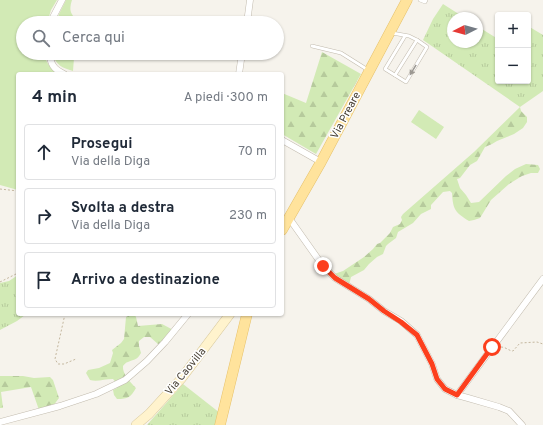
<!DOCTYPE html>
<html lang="it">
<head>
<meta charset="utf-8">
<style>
  body { margin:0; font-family:Overpass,sans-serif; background:#f6f6f7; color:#1f2937 }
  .controls { position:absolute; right:12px; top:12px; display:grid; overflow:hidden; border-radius:4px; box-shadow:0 1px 3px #0004 }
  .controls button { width:36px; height:36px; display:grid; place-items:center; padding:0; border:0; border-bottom:1px solid #e0e1e3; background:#fff; color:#1f2937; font:20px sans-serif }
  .compass { position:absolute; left:447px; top:12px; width:36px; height:36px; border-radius:50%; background:#fff; box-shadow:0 1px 3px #0004; rotate:264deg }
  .stop { position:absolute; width:12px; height:12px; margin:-9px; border:3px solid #fc3f1d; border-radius:50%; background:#fff }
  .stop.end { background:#fc3f1d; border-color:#fff; box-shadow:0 1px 4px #0008 }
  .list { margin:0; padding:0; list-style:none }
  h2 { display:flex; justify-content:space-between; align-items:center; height:52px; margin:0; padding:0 16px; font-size:17px }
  h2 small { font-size:13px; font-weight:400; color:#747a83 }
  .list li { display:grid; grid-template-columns:26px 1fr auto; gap:12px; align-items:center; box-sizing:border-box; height:56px; margin:0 8px 8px; padding:0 8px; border:1px solid #e0e1e3; border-radius:4px }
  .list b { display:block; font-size:15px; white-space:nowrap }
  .list p { margin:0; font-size:13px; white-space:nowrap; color:#747a83 }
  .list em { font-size:13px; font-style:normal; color:#747a83 }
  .icon { flex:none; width:22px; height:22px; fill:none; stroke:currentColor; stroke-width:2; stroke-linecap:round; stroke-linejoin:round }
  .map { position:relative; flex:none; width:543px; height:425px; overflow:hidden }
  .search { position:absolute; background:#fff; box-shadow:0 1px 3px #0004; left:16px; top:16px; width:268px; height:44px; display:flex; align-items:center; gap:10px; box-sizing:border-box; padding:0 14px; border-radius:22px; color:#747a83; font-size:15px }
  .panel { position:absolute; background:#fff; box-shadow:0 1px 3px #0004; left:16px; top:72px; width:268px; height:244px; border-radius:4px }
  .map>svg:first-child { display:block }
  .grass { fill:url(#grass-tufts) }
  .forest { fill:url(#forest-firs) }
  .park { fill:#d2eab5 }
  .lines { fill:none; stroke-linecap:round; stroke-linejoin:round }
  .lane-casing { stroke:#c2bbae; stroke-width:4 }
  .street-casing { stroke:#c2bbae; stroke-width:7 }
  .secondary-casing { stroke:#d6c79b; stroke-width:10 }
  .primary-casing { stroke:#e6c16a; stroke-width:11 }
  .path { stroke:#c4b79f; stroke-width:1; stroke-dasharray:2 2; stroke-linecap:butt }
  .lane { stroke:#fff; stroke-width:3 }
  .street { stroke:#fff; stroke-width:6 }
  .secondary { stroke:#fff3cd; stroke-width:9 }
  .primary { stroke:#ffe39c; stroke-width:10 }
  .oneway { fill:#9c9892 }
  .route { stroke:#fc3f1d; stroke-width:5 }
  .labels { text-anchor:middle; stroke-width:3; stroke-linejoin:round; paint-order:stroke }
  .street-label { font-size:11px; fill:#4b4439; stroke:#fff }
</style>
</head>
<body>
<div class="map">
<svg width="543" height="425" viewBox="0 0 543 425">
  <defs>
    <pattern id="grass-tufts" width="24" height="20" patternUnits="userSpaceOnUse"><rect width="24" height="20" fill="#d2eab5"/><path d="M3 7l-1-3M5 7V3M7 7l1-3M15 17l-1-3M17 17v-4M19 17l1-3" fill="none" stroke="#b6ca9c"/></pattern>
    <pattern id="forest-firs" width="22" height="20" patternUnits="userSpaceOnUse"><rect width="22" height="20" fill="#d2eab5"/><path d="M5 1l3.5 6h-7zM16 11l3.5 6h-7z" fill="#b6ca9c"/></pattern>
  </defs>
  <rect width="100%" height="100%" fill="#f6f3ec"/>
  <g class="grass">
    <polygon points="443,4 465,18 453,18 453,42 477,42 477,26 498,39 498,81 528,81 528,26 543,35 543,91 520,107 423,40 433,19"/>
    <polygon points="18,275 18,314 25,315 17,321 0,330 0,283 9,281"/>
    <polygon points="183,384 220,413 217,425 147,425"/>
  </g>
  <g class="forest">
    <polygon points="322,52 361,74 316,154 282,134 282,93 306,103"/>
    <path d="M520 107 521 111 527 117V122L523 128 514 134 497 141 492 144 485 147 477 161 470 165 460 178 457 179 460 188 466 195 471 203 479 202 506 176 515 169 526 164 538 165 540 169 538 173H531L522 176 509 184 491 200 480 218 474 220 469 221C455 212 453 210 452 193L450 191 443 192 431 205V209L421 214 413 223 398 232 396 238 388 244 386 246 383 254 377 257 369 264 364 270 351 277 349 285 334 274 343 271 364 257 373 249 377 244 380 243 390 233 393 227 400 224 402 220 401 217 403 214 474 152Z"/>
    <path d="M132 314H134L136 317 138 326 162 324 177 332 164 344H158L150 337H144L139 341V346L141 353C137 360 135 359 128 362 126 362 124 365 123 366 122 374 131 383 136 388 131 397 128 399 117 399L114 395 113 390 117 388V384L113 379C105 379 97 382 90 380L86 373 88 370 99 368 110 363 113 353 112 350 121 343 124 339 126 317Z"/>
    <polygon points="0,376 23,376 34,378 50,377 53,380 59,398 50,410 39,410 31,387 1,392 3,408 0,408"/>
  </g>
  <g class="park">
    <path d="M0 0H57L51 10 47 23H23V53H44C46 62 50 69 58 74H18V190L0 185Z"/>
    <path d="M66 0H72C68 13 72 14 79 23H56L59 14Z"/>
    <path d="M52 53H76L74 58 73 71C62 68 56 65 52 53Z"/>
    <polygon points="419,110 444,127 436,139 411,122"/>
  </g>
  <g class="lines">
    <defs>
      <g id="lane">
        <polyline points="420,0 425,2 426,0"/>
        <polyline points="392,33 409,36 417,40 427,47 406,82 385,69 405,36"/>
        <polyline points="312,46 341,53 368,70"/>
        <polyline points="395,75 417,40"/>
      </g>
      <g id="street">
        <polyline points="50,23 62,0"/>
        <polyline points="247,23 250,0"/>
        <path d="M49 53C51 64 53 69 64 74"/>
        <polyline points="239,74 242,53"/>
        <polyline points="282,140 321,162"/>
        <polyline points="289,218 323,266 335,278 369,299 384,311 401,321 417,335 432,364 437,379 445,389 457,395 468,398 499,407 509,411 522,425"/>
        <polyline points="457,395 543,279"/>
        <polyline points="0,422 60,406 96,394 125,380 147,361 165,342 188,314"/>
      </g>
      <polyline id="secondary" points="136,425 149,414 181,379 230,314"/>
      <g id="primary">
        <polyline points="282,230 321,162 407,0"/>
        <polyline points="220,425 247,314"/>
      </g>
    </defs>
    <use href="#lane" class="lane-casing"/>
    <use href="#street" class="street-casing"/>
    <use href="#secondary" class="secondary-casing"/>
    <use href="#primary" class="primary-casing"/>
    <g class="path">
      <polyline points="0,189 18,191"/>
      <polyline points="0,282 18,273"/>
      <polyline points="65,314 55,359 58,364 64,364 76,359"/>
      <path d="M501 347C506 347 509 351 513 351L520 343 537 342 543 344"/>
    </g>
    <use href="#lane" class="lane"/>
    <use href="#street" class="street"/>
    <use href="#secondary" class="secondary"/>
    <use href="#primary" class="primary"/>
  </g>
  <defs><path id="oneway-solid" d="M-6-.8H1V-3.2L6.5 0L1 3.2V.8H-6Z"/></defs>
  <use class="oneway" href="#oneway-solid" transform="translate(413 70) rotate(121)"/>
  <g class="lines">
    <polyline class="route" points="323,266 335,278 369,299 384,311 401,322 417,335 432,364 437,379 445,389 457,395 492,347"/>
  </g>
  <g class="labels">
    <g class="street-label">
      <text transform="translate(345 115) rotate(-62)" y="4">Via Preare</text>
      <text transform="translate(185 371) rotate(-51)" y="4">Via Caovilla</text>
    </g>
  </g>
</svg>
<div class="controls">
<button>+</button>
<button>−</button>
</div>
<svg class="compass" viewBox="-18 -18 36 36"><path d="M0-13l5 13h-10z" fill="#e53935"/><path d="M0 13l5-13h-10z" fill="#747a83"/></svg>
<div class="stop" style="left:492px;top:347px"></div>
<div class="stop end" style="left:323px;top:266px"></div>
<div class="search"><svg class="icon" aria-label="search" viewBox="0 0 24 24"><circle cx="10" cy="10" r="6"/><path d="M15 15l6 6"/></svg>Cerca qui</div>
<section class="panel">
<h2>4 min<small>A piedi · 300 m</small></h2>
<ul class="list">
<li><svg class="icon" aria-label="ahead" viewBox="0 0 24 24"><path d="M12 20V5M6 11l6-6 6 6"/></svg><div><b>Prosegui</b><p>Via della Diga</p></div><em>70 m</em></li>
<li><svg class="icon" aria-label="right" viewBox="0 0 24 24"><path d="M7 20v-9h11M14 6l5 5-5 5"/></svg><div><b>Svolta a destra</b><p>Via della Diga</p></div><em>230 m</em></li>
<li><svg class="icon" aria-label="arrive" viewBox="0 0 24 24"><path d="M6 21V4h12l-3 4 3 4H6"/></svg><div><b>Arrivo a destinazione</b></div></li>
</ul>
</section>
</div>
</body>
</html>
